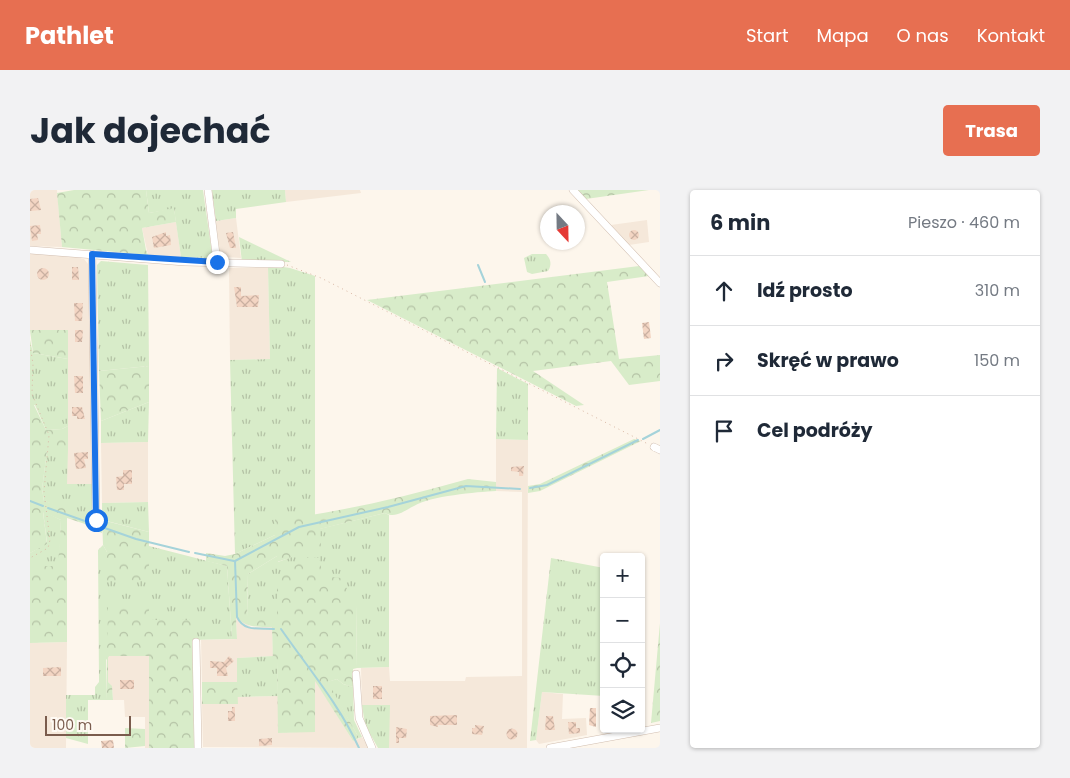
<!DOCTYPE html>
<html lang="pl">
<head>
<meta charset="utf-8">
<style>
  body { margin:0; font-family:Poppins,sans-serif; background:#f2f2f3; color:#1f2937 }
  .controls { position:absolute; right:15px; bottom:15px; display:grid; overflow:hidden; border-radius:5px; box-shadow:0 1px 4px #0004 }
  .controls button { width:45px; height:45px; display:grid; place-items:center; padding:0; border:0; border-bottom:1px solid #e0e1e3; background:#fff; color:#1f2937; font:25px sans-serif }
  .compass { position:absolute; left:510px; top:15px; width:45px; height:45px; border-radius:50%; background:#fff; box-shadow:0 1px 4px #0004; rotate:158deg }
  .scale { position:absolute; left:15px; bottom:12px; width:86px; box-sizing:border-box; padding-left:5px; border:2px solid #7a5c4d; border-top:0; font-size:14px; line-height:18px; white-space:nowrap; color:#7a5c4d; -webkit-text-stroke:4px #fffaf3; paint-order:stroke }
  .stop { position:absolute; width:15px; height:15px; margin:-11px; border:4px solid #1a73e8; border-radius:50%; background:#fff }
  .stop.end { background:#1a73e8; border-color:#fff; box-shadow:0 1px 5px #0008 }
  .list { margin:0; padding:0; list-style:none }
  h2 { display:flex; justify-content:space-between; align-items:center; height:65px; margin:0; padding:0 20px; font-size:21px }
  h2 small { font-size:16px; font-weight:400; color:#747a83 }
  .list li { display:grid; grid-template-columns:32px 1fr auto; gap:15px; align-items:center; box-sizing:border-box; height:70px; padding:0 20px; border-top:1px solid #e0e1e3 }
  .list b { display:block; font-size:19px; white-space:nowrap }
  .list em { font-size:16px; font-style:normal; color:#747a83 }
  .icon { flex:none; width:28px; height:28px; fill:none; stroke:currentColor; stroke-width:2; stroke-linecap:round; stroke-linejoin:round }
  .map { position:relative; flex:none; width:630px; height:558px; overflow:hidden; border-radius:5px }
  header { display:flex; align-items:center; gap:30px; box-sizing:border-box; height:70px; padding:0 25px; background:#e76f51; color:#fff }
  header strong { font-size:24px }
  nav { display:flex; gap:28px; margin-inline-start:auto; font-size:18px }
  .intro { display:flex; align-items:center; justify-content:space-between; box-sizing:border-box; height:120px; padding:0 30px }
  h1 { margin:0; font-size:35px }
  .button { padding:12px 22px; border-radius:5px; background:#e76f51; color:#fff; font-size:18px; font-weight:700 }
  main { display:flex; gap:30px; padding:0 30px }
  aside { flex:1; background:#fff; border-radius:5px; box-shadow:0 1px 4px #0004 }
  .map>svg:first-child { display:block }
  .residential { fill:#f5e8da }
  .grass { fill:url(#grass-tufts) }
  .forest { fill:url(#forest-crowns) }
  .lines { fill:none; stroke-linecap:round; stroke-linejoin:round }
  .stream { stroke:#a5d3da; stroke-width:2 }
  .building { fill:url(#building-cross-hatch) }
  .minor-casing { stroke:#d1beb0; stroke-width:8 }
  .path { stroke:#d9b8a5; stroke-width:1; stroke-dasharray:1 4; stroke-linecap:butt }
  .minor { stroke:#fff; stroke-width:7 }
  .route { stroke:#1a73e8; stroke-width:6 }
</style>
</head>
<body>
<header>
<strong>Pathlet</strong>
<nav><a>Start</a><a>Mapa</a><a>O nas</a><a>Kontakt</a></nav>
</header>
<div class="intro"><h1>Jak dojechać</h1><a class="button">Trasa</a></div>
<main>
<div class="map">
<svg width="630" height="558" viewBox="0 0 630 558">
  <defs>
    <pattern id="grass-tufts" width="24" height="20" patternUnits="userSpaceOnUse" patternTransform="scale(1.25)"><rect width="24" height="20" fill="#d8ecc9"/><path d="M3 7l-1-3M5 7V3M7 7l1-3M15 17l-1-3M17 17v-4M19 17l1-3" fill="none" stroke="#b4c2a5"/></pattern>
    <pattern id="forest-crowns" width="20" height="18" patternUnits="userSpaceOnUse" patternTransform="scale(1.25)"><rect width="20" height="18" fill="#d8ecc9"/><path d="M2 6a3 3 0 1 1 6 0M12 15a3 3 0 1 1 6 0" fill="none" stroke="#b4c2a5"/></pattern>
    <pattern id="building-cross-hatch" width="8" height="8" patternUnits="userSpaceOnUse" patternTransform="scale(1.25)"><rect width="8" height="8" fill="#f3d5c3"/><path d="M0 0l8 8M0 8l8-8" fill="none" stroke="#cab0a1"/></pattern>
  </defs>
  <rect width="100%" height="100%" fill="#fdf6ec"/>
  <g class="residential">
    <polygon points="0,0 27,0 32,57 0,56"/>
    <polygon points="255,0 330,0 331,3 256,12"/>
    <polygon points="206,28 211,68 196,67 190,63 186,31"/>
    <polygon points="617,30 619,52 599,55 581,35"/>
    <polygon points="146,32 151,67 118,65 112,38"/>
    <polygon points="0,62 39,65 54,69 58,74 63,294 37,294 38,140 0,140"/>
    <polygon points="199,78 238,78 240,169 200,170"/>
    <polygon points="466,249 498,250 497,558 359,558 359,515 332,515 331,478 359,477 360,491 435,491 436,487 492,486 492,302 466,301"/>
    <polygon points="118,252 118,312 72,313 71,253"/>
    <polygon points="206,426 221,437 242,437 243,466 207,468 207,492 172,492 171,450 207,449"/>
    <polygon points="37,452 36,558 0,558 0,453"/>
    <polygon points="78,466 119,466 119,558 115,558 115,527 95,527 94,510 83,510 82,497 78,492"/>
    <polygon points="285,490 323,551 332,547 339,558 173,557 172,514 207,514 207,507 248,506 248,543 285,541"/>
    <polygon points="512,502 533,504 532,529 556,528 557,545 509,554 506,550"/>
  </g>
  <g class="grass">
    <polygon points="116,0 173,0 182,63 178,68 151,67 144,19 119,23"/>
    <polygon points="182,0 255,0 256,12 206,19 206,28 186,31"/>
    <polygon points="209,47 261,72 212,72"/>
    <path d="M502 64H516C521 69 522 75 518 81L502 84 497 82 494 68Z"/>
    <polygon points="71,71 118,75 119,176 69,181 67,75"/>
    <polygon points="240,75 260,78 285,86 285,325 269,328 245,345 205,364 200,170 240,169 238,78"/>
    <polygon points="0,150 3,163 38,169 38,236 32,239 16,240 5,215 0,215"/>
    <polygon points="467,178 498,194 498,250 466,249"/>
    <polygon points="119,212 118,252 71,253 71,231"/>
    <polygon points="17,260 38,260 37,294 63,294 68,330 72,330 72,313 118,312 119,342 73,330 72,343 64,340 64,328 14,311 12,299"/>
    <polygon points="13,321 31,330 29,376 0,376 0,363 17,353"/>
    <polygon points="355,323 359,325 359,477 327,478 326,415 247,427 217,427 218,384 247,366 248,372 264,366 289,339"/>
    <polygon points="73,355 77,362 77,390 119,390 119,356 197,376 202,449 162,450 162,430 119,430 119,416 76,470 76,510 58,510 58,554 36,548 36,505 65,505 65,497 69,492 68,360"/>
    <polygon points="521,368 574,378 574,506 512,502 506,550 500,551"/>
    <polygon points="243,466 243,471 247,471 248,506 207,507 207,468"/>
    <polygon points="307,489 313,494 323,497 324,530 332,547 329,548 297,492"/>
    <polygon points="332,515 360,515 359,558 348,558 335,535"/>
  </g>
  <g class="forest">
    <polygon points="44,0 116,0 119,23 144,18 146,32 112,38 116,60 118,65 32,57 27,3"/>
    <polygon points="547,0 619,0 556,9"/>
    <polygon points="609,76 619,86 577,92 589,169 630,165 630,191 599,195 581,171 503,181 554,215 546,216 337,110"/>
    <polygon points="0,140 38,140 38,169 3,163"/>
    <polygon points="119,176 119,212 71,231 69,181"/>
    <polygon points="0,215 4,215 16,240 32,239 38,236 38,260 17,261 12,299 14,311 37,317 64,328 64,337 37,328 37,452 0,453 0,376 28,376 31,330 13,322 17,354 0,363"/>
    <polygon points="604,249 611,251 510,301 498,303 498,296 510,294"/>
    <path d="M438 289 466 292V301C447 302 400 306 384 316 375 320 366 329 355 323L290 339 291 358 247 372V366L218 384 217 427H247V388L278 367 289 368 293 386 311 388 326 415 327 478 323 479V497L313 494 307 489 298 492 329 548 323 551 285 491V542L248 543 247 472H243L242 437C228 437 217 438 206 427L207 449H202L197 376 176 371V363L195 366 205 364 245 345V325L263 323 269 327C327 318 382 305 438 289Z"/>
    <polygon points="72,330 119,342 119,390 77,391 77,362 73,355"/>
    <polygon points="119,415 119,430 162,430 164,558 119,558 119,466 78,466 78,492 82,496 83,510 76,510 78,416"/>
    <polygon points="630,433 630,531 621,533"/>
    <polygon points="207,492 208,514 172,514 172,492"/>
    <polygon points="95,538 115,539 115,556 95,558"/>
  </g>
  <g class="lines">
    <g class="stream">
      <polyline points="448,75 455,92"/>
      <polyline points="613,249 630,240"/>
      <polyline points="500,298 517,295 608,250"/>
      <polyline points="0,311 13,316"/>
      <polyline points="18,318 106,349 159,362"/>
      <polyline points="165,363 204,371"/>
      <path d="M244 439C229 438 214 442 207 427L205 371 269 337 358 317 436 296 490 299"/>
      <path d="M251 439C278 478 309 514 329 558"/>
    </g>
  </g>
  <g class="building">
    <polygon points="8,8 11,20 0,21 0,9"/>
    <polygon points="10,35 11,44 7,44 8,50 2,51 0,36"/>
    <circle cx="604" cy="45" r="5"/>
    <polygon points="136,42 136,46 140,45 141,55 124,58 122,47"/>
    <polygon points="203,42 206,58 200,58 196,43"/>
    <polygon points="42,77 48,77 49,90 42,90"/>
    <circle cx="13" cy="84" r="6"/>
    <polygon points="204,97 211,97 211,106 229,105 228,117 207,117"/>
    <polygon points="44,113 53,113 52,131 45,131"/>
    <polygon points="619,132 621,148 614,149 612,133"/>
    <polygon points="45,140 53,140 52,152 45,152"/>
    <polygon points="44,186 53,186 53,203 45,203"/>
    <polygon points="42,217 52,217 55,229 47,229 47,226 42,226"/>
    <polygon points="58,262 58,269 54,269 56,278 46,279 44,263"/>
    <polygon points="494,276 493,286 489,286 489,282 481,281 481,277"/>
    <polygon points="93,280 102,280 102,294 94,294 94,300 87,300 86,287 93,286"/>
    <polygon points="199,466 204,471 196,478 198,486 187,486 187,478 180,478 180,471 194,472"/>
    <polygon points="31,477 31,486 13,486 13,478"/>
    <rect x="90" y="490" width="14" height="9"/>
    <rect x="343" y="496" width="9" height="13"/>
    <polygon points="202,517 205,517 205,531 198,531 198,521 202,521"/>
    <polygon points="560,518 566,518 566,537 559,535"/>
    <polygon points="427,525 427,535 408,535 408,537 400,535 400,526"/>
    <polygon points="516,526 523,526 525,540 515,540"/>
    <polygon points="538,532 546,532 546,538 550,538 550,543 539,544"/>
    <polygon points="445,535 454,536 452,545 442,544 442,538 445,538"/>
    <polygon points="366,537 377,539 376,548 369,548 369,553 366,553"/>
    <circle cx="482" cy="544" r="5.5"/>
    <polygon points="242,548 242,555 229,556 229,549"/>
    <polygon points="83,550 84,558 72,558 71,551"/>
  </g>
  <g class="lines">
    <defs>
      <g id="minor">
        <polyline points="178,0 187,72"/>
        <polyline points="543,0 630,93"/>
        <polyline points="0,60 155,72 251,74"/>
        <polyline points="62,64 66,330"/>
        <polyline points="624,257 630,260"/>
        <polyline points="166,452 168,558"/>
        <polyline points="326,484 329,528 342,558"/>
        <polyline points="520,558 630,538"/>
      </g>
    </defs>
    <use href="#minor" class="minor-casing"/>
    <g class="path">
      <polyline points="257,75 291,88 618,254"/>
      <polyline points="0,155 3,174 2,204 19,245 14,302 20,350 18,358 0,368"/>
    </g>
    <use href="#minor" class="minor"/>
  </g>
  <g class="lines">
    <polyline class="route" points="66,330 62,64 187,72"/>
  </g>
</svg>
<div class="controls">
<button>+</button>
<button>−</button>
<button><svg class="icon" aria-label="locate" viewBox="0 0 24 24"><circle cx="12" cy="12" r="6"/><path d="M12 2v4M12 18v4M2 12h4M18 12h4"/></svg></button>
<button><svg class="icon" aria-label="layers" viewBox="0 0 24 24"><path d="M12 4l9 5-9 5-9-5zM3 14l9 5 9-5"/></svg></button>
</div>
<svg class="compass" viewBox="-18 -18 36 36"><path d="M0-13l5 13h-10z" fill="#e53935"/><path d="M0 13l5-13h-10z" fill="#747a83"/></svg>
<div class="scale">100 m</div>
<div class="stop" style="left:66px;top:330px"></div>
<div class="stop end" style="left:187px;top:72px"></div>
</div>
<aside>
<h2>6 min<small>Pieszo · 460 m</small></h2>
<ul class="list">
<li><svg class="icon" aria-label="ahead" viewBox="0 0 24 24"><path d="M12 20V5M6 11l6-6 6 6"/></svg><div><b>Idź prosto</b></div><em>310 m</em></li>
<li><svg class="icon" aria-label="right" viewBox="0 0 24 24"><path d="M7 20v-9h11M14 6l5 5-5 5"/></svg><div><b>Skręć w prawo</b></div><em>150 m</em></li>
<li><svg class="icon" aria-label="arrive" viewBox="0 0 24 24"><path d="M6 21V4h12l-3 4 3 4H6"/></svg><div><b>Cel podróży</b></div></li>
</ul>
</aside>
</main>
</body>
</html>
